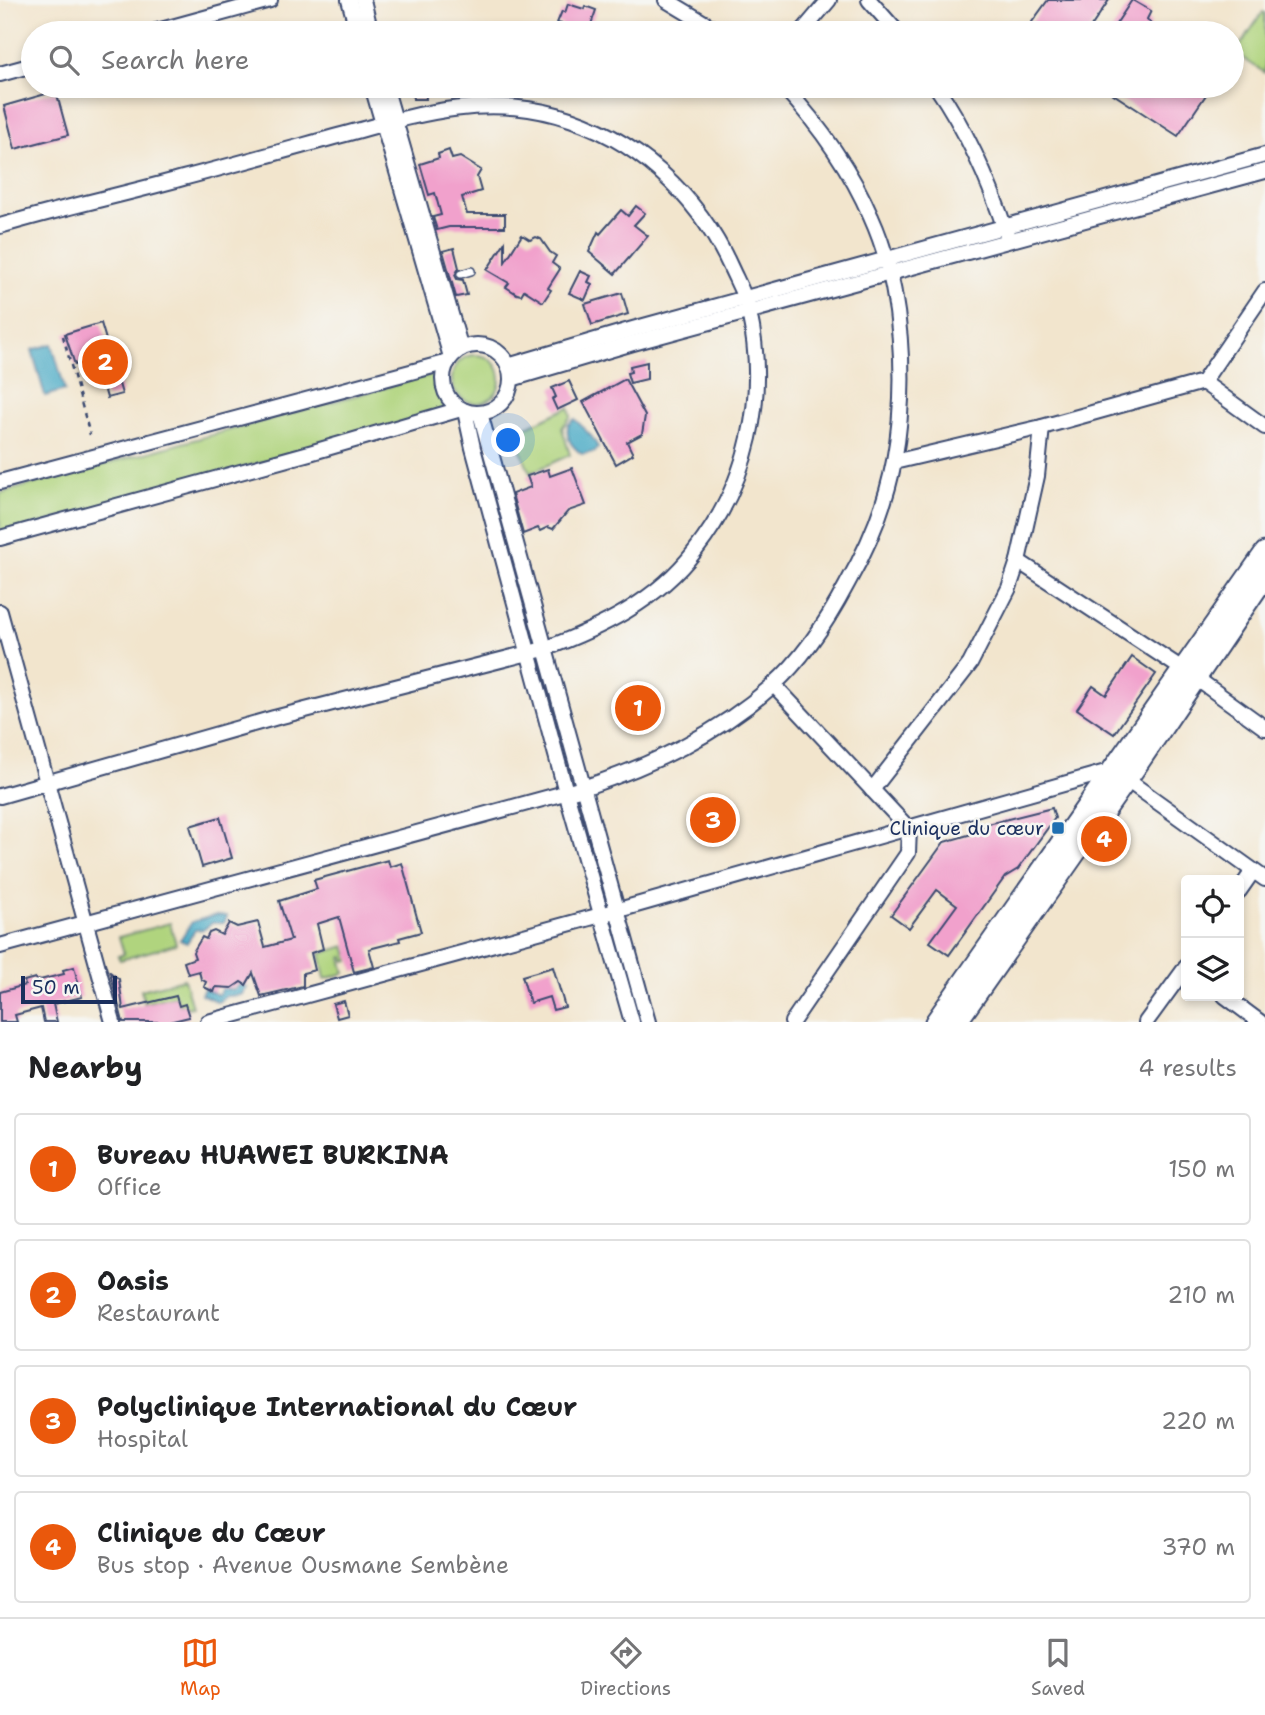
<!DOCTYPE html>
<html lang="en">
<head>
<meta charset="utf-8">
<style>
  body { margin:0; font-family:"Shantell Sans",sans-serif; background:#f2f2f2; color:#202124 }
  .controls { position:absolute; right:21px; bottom:21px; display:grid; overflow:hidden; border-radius:7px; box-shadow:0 4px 10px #0003 }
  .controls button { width:63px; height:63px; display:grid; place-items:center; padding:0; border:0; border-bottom:2px solid #e0e0e0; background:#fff; color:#202124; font:35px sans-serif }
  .scale { position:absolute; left:21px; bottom:18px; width:96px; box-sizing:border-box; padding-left:7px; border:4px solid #1b2f5e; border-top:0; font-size:19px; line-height:24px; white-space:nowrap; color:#1b2f5e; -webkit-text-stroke:5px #f6f6f2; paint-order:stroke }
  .you { position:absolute; left:509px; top:441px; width:24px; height:24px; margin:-18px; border:5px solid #fff; border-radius:50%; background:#1a73e8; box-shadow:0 0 0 10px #1a73e833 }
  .badge { display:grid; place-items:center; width:46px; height:46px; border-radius:50%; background:#ea580c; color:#fff; font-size:23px; font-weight:700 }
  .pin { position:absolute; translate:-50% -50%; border:4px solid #fff; box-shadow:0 2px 7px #0006 }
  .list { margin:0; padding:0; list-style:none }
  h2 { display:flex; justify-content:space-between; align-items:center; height:91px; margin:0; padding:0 28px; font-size:30px }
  h2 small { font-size:23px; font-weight:400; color:#757577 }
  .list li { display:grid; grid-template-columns:46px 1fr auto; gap:21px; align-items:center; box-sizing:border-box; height:112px; margin:0 14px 14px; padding:0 14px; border:2px solid #e0e0e0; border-radius:7px }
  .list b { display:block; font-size:26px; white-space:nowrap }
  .list p { margin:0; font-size:23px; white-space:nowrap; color:#757577 }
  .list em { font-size:23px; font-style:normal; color:#757577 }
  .icon { flex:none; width:38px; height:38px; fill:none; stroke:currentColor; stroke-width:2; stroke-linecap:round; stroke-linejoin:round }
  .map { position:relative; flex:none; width:1265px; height:1022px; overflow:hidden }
  .search { position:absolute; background:#fff; box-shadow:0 4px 10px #0003; left:21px; right:21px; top:21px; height:77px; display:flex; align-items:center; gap:18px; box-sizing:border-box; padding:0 24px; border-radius:38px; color:#757577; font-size:26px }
  .sheet { height:595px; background:#fff }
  nav { display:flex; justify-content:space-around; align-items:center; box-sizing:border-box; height:98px; border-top:2px solid #e0e0e0; background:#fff; font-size:19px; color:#757577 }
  nav a { display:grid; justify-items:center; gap:4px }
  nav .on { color:#ea580c }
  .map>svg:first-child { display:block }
  .green { fill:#b0d47e; stroke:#66826e; stroke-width:2 }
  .water { fill:#44a8c4; stroke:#306c91; stroke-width:2 }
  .building { fill:#f1a1cc }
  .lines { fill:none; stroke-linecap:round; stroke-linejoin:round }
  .service-casing { stroke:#3b4a6f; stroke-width:10 }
  .minor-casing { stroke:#3b4a6f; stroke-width:18 }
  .secondary-casing { stroke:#3b4a6f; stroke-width:23 }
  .path { stroke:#3b4a6f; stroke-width:2.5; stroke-dasharray:5 5; stroke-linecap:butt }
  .service { stroke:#fff; stroke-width:7 }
  .minor { stroke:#fff; stroke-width:14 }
  .secondary { stroke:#fff; stroke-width:19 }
  .poi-dot { fill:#1f6fb2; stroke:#f6f6f2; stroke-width:2.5 }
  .labels { text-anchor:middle; stroke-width:5; stroke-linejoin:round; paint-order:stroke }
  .poi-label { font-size:19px; fill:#1b2f5e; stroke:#f6f6f2; text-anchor:end }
</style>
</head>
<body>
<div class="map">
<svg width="1265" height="1022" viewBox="0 0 1265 1022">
  <rect width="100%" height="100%" fill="#f6f6f2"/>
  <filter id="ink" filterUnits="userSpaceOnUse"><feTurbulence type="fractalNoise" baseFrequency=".0143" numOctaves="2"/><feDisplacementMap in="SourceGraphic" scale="14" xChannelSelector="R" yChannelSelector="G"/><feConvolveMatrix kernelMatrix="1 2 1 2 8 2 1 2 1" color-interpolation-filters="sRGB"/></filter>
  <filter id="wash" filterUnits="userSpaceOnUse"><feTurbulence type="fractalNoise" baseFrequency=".00686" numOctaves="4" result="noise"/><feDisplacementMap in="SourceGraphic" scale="28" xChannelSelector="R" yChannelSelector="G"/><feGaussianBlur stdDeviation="1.57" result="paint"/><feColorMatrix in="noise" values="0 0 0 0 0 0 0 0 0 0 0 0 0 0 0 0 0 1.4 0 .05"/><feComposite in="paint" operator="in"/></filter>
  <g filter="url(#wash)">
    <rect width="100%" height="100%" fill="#f2e5cd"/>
    <g class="green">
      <polygon points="1263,12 1265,13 1265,73 1235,53"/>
      <circle cx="476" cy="379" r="24"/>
      <polygon points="434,374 446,411 0,535 0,493"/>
      <polygon points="569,407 571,416 562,428 570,455 530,473 514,433"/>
      <polygon points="170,923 176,944 120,960 118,956 124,954 119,937"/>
      <polygon points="345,946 349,960 345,961 344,957 341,958 345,973 325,979 320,954"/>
      <polygon points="184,979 192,1007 187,1008 185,1004 179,1006 176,996 144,1003 141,990"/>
    </g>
    <g class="water">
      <polygon points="52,344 65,390 45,396 32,350"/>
      <path d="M575 419 592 437 598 447 595 452 582 454C571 446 566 439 568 425Z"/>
      <polygon points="216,915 227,916 224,923 212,923 204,929 195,930 187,943 180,940 192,922"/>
      <polygon points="241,984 247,988 241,995 226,996 218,1002 201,994 204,988 218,995 222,988 232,990"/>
    </g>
    <g id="blocks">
      <g class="building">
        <polygon points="1048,0 1109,0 1087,33 1024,33"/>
        <polygon points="1132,0 1151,11 1147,19 1151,24 1146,33 1110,33"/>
        <polygon points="568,4 584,9 585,6 596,10 588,33 559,33 562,24 557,23 562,11 565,13"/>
        <polygon points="412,86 425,86 426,99 413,99"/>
        <polygon points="1101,86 1212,86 1178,136"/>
        <polygon points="56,91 68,135 15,149 4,106"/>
        <polygon points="449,150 452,159 460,157 481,170 477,177 481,191 462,197 467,214 505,214 505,227 449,227 437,230 433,217 441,215 435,193 429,195 420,164 439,158 438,154"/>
        <polygon points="636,206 645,213 634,225 648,236 615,274 589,252 598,232 600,234 621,210 628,216"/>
        <polygon points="522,235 530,240 536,237 541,239 550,252 556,256 552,263 560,269 548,288 551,290 543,302 524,290 521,295 517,294 506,287 509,283 487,270 505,242 505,262"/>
        <polygon points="454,248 459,268 455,275 457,279 463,280 467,295 456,297 443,251"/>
        <polygon points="580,271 591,276 588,282 592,284 585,300 569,293"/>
        <polygon points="622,293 628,314 592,325 585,304"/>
        <polygon points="101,323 122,394 107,398 96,359 75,365 65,334"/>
        <polygon points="647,362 647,379 630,383 627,373 631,372 630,366"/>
        <polygon points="625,379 645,416 642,434 627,442 633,454 616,464 583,402"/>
        <polygon points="569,381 578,400 557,410 552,399 556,397 552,388"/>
        <polygon points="572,468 586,505 568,511 553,529 548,527 540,531 538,528 523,534 512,494 531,487 527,476 548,469 550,476"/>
        <polygon points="1132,657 1156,674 1114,734 1077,709 1093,686 1106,695"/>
        <polygon points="1052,808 1055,818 1018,869 1005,877 949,955 930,942 957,905 937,890 909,928 891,915 944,842 975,833 988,824"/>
        <polygon points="220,817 232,858 202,867 190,826"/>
        <polygon points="388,860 390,867 402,863 421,932 399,938 400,941 369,949 374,967 354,972 339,917 317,924 323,949 311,953 315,970 303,973 303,986 261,996 253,973 246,985 241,982 232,988 216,987 214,992 204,987 206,982 201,979 199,971 188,974 184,962 195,958 193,952 202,937 206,939 209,933 214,931 222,935 229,923 237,927 258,922 265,947 291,940 279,901 317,889 314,880"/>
        <polygon points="74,967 82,997 53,1004 57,1022 44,1022 41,1008 15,1015 17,1022 0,1022 0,992 25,985 24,981 35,978 36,981 64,974 63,970"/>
        <polygon points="553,967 565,1007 553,1010 549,997 530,1003 522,976"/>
        <polygon points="110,972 119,979 123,1009 176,996 179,1006 185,1004 189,1017 169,1022 123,1022"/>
        <polygon points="344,1001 348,1015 337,1018 333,1004"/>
      </g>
    </g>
  </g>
  <g filter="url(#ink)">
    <use href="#blocks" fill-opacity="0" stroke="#3b4a6f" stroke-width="2"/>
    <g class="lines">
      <defs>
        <polyline id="service" points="461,274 471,271"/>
        <g id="minor">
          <polyline points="349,0 358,33"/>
          <polyline points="363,0 371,33"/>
          <polyline points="666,0 721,33"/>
          <polyline points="869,0 898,33"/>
          <polyline points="150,33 270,0"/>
          <polyline points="801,33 829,0"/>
          <polyline points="0,74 33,65"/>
          <polyline points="372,86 451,357"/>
          <polyline points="385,86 461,349"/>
          <path d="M936 86C967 131 990 183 1007 235"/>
          <path d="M0 226C60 208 122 195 183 178 233 165 283 151 334 137 410 117 478 93 557 115 636 137 699 196 732 270 738 283 746 297 749 312 768 396 748 484 695 551 657 601 601 628 544 649L274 718 0 796"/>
          <circle cx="477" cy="379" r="34"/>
          <polyline points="508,366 633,329 1265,155"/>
          <polyline points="511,379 633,343 1265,171"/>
          <polyline points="1203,382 1265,427"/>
          <polyline points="465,411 473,448 566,792 632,1022"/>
          <polyline points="480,413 648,1022"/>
          <polyline points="894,462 1042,427 1203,382 1265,291"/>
          <polyline points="0,482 448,362"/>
          <polyline points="0,538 313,452 461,409"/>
          <polyline points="1018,561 1196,678 1265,728"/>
          <polyline points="0,612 113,1022"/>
          <polyline points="774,685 909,829 908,853 792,1022"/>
          <polyline points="872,790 970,664 1009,588 1018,561 1037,476 1042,427"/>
          <polyline points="1239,891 1253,871"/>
          <path d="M0 946 583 788C652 765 717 735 772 686 803 659 828 620 847 584 868 547 886 504 894 461 908 386 903 287 871 217 850 168 819 125 783 86"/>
          <polyline points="1225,996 1260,1022"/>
          <polyline points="208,1022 601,915 1113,770 1265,879"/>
          <polyline points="1146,1022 1186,967"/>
        </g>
        <g id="secondary">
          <polyline points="935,1022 1265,552"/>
          <polyline points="957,1022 1136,767 1265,577"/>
        </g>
      </defs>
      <use href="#service" class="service-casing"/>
      <use href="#minor" class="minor-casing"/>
      <use href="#secondary" class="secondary-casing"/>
      <polyline class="path" points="63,336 90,435"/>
      <use href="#service" class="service"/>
      <use href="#minor" class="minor"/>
      <use href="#secondary" class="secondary"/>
    </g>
  </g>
  <rect class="poi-dot" x="1051" y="821" width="14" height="14" rx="3.5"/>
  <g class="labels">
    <g class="poi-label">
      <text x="1044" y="835">Clinique du cœur</text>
    </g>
  </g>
</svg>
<div class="controls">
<button><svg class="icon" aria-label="locate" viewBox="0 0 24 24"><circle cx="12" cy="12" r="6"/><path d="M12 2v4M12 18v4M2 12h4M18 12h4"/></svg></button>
<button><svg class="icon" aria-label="layers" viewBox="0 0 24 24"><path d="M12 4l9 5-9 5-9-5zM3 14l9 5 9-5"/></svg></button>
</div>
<div class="scale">50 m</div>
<div class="you"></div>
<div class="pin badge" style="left:638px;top:708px">1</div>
<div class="pin badge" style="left:105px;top:362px">2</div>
<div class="pin badge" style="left:713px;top:820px">3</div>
<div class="pin badge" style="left:1104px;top:839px">4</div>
<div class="search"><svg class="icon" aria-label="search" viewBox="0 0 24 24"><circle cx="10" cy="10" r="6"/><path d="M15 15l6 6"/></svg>Search here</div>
</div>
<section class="sheet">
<h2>Nearby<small>4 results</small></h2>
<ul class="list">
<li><span class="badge">1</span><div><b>Bureau HUAWEI BURKINA</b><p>Office</p></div><em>150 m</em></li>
<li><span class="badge">2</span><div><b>Oasis</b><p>Restaurant</p></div><em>210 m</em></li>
<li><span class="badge">3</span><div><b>Polyclinique International du Cœur</b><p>Hospital</p></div><em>220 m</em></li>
<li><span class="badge">4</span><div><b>Clinique du Cœur</b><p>Bus stop · Avenue Ousmane Sembène</p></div><em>370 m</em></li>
</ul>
</section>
<nav>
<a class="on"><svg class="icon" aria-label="map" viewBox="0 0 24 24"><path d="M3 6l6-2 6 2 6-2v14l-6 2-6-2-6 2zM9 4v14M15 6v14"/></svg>Map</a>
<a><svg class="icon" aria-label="directions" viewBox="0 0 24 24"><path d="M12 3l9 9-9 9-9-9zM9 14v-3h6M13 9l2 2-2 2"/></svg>Directions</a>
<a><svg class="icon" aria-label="saved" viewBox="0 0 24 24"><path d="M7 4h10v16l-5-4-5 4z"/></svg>Saved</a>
</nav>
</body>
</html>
